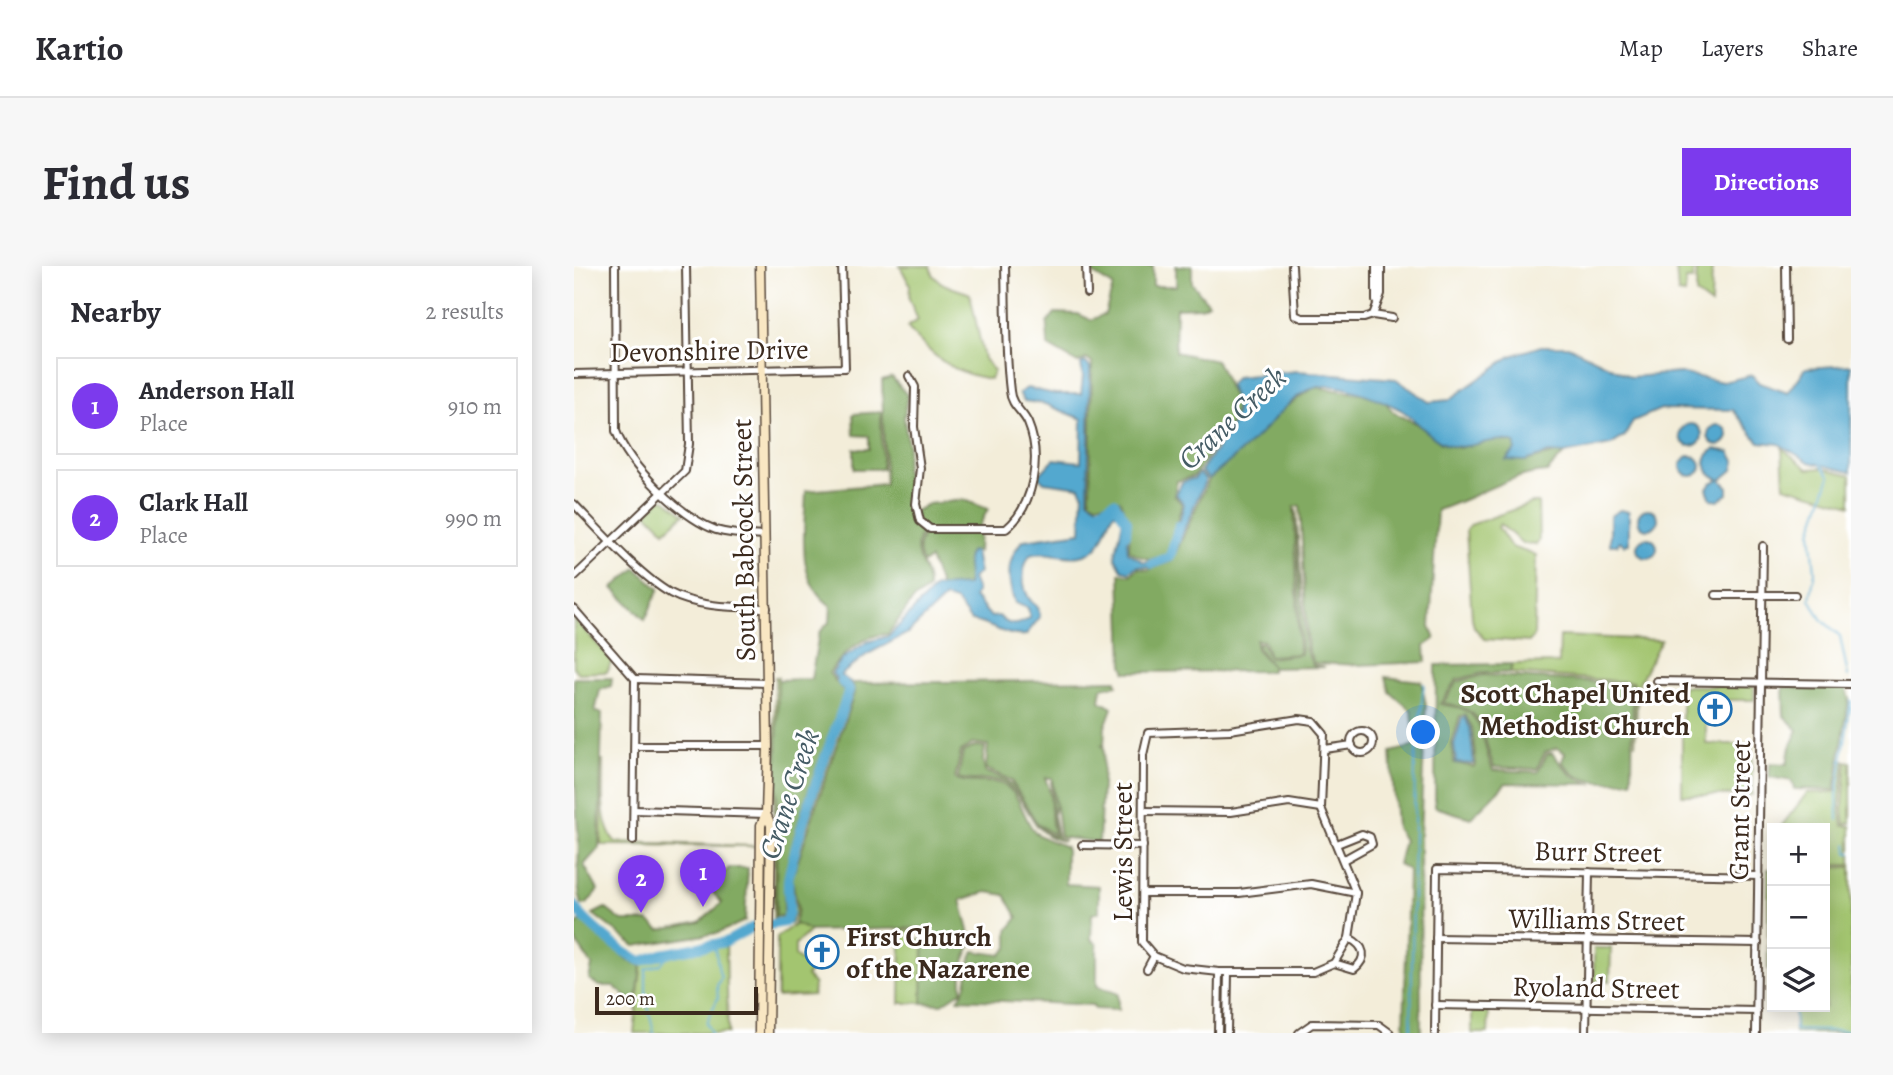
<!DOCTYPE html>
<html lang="en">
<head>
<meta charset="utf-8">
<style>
  body { margin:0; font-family:Alegreya,serif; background:#f7f7f7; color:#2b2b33 }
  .controls { position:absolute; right:21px; bottom:21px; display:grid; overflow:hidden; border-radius:0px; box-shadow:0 4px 18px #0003 }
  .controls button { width:63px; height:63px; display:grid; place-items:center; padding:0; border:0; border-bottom:2px solid #e1e1e2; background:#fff; color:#2b2b33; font:35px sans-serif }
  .scale { position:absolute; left:21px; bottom:18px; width:163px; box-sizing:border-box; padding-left:7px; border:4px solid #3b2a1e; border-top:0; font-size:19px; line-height:24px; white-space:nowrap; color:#3b2a1e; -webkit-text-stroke:5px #fff; paint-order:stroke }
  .you { position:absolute; left:850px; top:467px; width:24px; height:24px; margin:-18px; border:5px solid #fff; border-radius:50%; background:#1a73e8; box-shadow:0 0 0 10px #1a73e833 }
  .badge { display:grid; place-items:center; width:46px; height:46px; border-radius:50%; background:#7c3aed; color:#fff; font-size:23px; font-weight:700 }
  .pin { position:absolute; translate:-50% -58px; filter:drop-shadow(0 2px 4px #0008) }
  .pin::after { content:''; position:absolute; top:37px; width:24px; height:21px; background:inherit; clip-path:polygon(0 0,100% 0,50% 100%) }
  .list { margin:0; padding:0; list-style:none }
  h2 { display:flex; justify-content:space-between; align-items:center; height:91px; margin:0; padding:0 28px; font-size:30px }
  h2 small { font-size:23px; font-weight:400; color:#7c7c81 }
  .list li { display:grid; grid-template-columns:46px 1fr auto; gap:21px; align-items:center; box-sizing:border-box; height:98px; margin:0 14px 14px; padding:0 14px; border:2px solid #e1e1e2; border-radius:0px }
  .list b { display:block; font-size:26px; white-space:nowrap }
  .list p { margin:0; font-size:23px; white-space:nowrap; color:#7c7c81 }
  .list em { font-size:23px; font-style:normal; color:#7c7c81 }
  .icon { flex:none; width:38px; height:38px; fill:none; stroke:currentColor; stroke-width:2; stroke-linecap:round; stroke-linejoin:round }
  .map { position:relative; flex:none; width:1277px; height:767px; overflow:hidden; border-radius:0px }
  header { display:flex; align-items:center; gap:42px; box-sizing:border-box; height:98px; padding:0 35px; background:#fff; border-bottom:2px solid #e1e1e2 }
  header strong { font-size:33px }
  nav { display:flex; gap:38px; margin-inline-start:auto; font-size:24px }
  .intro { display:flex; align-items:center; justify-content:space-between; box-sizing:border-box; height:168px; padding:0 42px }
  h1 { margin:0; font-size:49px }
  .button { padding:18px 32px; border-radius:0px; background:#7c3aed; color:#fff; font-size:24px; font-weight:700 }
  main { display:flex; gap:42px; padding:0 42px }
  aside { flex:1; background:#fff; border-radius:0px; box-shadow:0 4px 18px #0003 }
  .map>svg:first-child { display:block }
  .green { fill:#a3c56f; stroke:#6f7846; stroke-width:2 }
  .forest { fill:#82aa62; stroke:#5e6a40; stroke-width:2; fill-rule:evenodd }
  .water { fill:#53a8cf; stroke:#476976; stroke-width:2 }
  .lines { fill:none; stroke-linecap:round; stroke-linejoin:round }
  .stream { stroke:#53a8cf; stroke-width:2 }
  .river { stroke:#53a8cf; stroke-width:10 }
  .street-casing { stroke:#57473a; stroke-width:10 }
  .secondary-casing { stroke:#57473a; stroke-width:11 }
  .street { stroke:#fff; stroke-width:6 }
  .secondary { stroke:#f9e7c3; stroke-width:8 }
  .labels { text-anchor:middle; stroke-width:6; stroke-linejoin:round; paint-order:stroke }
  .street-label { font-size:28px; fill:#3b2a1e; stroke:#fff }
  .poi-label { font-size:28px; font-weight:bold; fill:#3b2a1e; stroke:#fff; text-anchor:end }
  .water-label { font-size:30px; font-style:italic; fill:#455c65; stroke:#fff }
</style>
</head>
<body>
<header>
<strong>Kartio</strong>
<nav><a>Map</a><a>Layers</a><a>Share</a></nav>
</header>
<div class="intro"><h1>Find us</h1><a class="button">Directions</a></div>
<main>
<aside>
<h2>Nearby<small>2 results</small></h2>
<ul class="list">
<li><span class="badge">1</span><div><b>Anderson Hall</b><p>Place</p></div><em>910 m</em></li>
<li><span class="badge">2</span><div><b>Clark Hall</b><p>Place</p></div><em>990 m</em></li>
</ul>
</aside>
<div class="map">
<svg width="1277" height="767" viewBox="0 0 1277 767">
  <rect width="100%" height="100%" fill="#fff"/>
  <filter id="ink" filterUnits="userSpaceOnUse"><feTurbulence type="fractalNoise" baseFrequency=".0143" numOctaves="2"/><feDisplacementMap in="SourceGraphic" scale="14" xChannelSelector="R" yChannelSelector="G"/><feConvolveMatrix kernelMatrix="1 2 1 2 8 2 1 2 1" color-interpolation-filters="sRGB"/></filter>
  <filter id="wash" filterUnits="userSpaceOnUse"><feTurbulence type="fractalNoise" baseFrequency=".00686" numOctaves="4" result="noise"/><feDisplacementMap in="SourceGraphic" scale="28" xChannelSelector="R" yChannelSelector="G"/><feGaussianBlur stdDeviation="1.57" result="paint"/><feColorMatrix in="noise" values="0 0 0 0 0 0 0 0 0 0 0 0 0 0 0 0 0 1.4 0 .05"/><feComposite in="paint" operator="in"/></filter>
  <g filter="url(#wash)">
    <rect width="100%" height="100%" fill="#f3edd9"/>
    <g class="green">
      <path d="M326 0H356C360 20 380 21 396 28L410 93 420 105 416 113C377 107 358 90 333 61L344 54 335 33 336 19Z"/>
      <polygon points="1102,0 1119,0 1119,14 1112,14 1111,28 1104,27"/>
      <polygon points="1123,0 1138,0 1137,39 1122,28"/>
      <polygon points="1208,182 1234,203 1248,202 1277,209 1277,239 1210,220"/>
      <polygon points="91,233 110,248 91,265 73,247 85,234"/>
      <polygon points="958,237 964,237 965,275 962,279 948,277 926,258 924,261 937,281 962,289 960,369 955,376 910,373 900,361 898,352 892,264 896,259"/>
      <polygon points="0,353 38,394 33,406 4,407 0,401"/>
      <polygon points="986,370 1087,374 1064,419 1061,479 1060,416 936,407 938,398 985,397"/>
      <path d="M201 411H204L201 654 213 650C212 574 249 498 273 427L277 428 216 612 222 644 217 657 199 658Z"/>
      <polygon points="1108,420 1180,420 1180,434 1132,434 1132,478 1178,478 1178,529 1108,529"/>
      <path d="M29 493C29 515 25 562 42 576L181 580 27 579Z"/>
      <polygon points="1268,494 1271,494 1266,540 1269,560 1277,560 1277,599 1251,599 1251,562 1206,562 1233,527 1262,526"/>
      <polygon points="1273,495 1277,496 1277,557 1271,558 1269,541"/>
      <polygon points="1277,601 1277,767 1221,767 1220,741 1251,741 1251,602"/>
      <rect x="1194" y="603" width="4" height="100"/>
      <polygon points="222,657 236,665 221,679 221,690 238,704 232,710 240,718 239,729 203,731 203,671"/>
      <polygon points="327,664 338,665 338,673 349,674 348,737 326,737"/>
      <polygon points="152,676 154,767 60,767 68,695 88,688"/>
      <polygon points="1020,682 1037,682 1036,715 1020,715"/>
      <polygon points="898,746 915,746 914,767 898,767"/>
    </g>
    <g class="forest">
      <path d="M518 0H579V20H602V0H618V17L634 37 627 41 602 42 601 86 643 95 662 138 659 154 620 210 603 215 600 229 608 238 594 289C577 295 570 294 555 284L556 258 546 234 523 238 516 234 518 97 512 93 504 97 474 80 473 57 481 47 504 48 517 54 531 48 539 20 518 7Z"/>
      <path d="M318 111 333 129 330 152 334 179 331 205 340 255 349 263C333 293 355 296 354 323L340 333 314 368C290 368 268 388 255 407L271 427C248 493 207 580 210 649L202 651 204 414 237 413 245 367 256 355 257 340C220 314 231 265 232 225L311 218 308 114Z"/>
      <path d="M741 121 800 130 812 137 819 146 849 161 867 177 885 182 919 173 942 177 941 184 933 193 951 195 990 185V188L973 206C934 208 900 233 863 244L856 361 861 373 851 380 852 396 785 399 740 397 734 384 726 240 720 241 725 388 695 390 690 375 682 374V383L697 399V405L552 406 549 399 546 307 556 309 564 302 574 304 598 295 635 213 688 165 710 142Z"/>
      <polygon points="307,146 308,203 280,203 280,183 295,183 295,170 280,169 279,148"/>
      <path d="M390 234 414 243 405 260 404 286 397 285C392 299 397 307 393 319L367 322 356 293 349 297C341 284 346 276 351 263L342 254 341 245 354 238Z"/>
      <polygon points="722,243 732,385 739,399 751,401 699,402 684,382 684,377 688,377 695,392 727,388"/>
      <polygon points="62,302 85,323 71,354 39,322"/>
      <path d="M938 398 936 407H908L882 414 866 438C873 440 883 440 889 443 911 453 909 484 919 504L964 506 973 488 978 487C992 503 997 514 1020 518L932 517 897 552 861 541 862 399ZM891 449 898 461 902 498 900 501 880 497 878 477 886 450Z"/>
      <path d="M909 409 1059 418 1058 515C1032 516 1004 521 988 495L991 487 983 482 971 486 963 503 920 501C905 465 916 444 869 437L883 416Z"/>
      <polygon points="812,411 847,415 852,439 846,570 847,767 830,767 834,604 824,598 830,574 822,562 817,486 841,480 838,445 816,426"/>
      <path d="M0 412H38L37 420 26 424 21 446 28 447 25 582 10 599 24 624 13 638 8 639C0 614 7 591 4 564 0 514 0 463 0 412Z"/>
      <path d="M542 414 543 419 528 422 526 435 538 442 531 461 530 479H527L530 482 525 576 486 571 478 512H471C480 530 474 549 480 569L463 557 437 514 412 503 414 479 400 477 387 485 381 513C398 520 418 511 433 521 449 533 450 556 462 567 469 573 484 577 492 581V618L525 620V646L518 648 517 673 523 678V720L544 728V744L521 743 518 739 384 733C397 719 391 702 400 685L427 689 434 682V664L444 652 431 629 413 626 387 634 398 676 388 701V725L368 738 348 737 350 662 236 665 222 658 219 660 224 644 218 613 280 427 279 417Z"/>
      <polygon points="1209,421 1271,421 1275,433 1261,524 1220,523 1218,515 1195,511 1196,497 1213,498 1216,481 1224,464 1210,450"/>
      <path d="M401 480 411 481 409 494 411 506C419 509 431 512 437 518 454 536 457 560 480 571L482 569 478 553 477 514 481 539 479 549 484 573 491 575C457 572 458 540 436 521 421 507 401 518 384 512L389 486Z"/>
      <polygon points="155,602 174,602 171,655 144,667 61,680 19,648 31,642 48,655 74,655 86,664 126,656 148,637 135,622"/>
      <polygon points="9,654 55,695 67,699 62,740 40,720 25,720 15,713 18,699 0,673 0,660"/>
    </g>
    <g class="water">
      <path d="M967 80H994L1057 111 1105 107 1149 116 1178 109 1185 117 1214 127 1232 102 1277 99V206L1235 196 1205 178 1185 176 1159 144 1087 143 1059 155 1051 170 1037 179 990 188 975 187 951 195 932 194 941 184V177C916 167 893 189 869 177 853 170 842 153 827 144 806 133 763 114 740 122 717 130 703 151 687 167 671 183 653 198 635 213L627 205C646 173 675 158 655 120L662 111 723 105 822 113 855 136 875 134 937 90Z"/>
      <path d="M511 96 516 101 514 234 527 242 544 237C556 254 552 267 554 286L570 296 596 291 610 238 602 228 608 216 621 212 625 207 632 213 597 293 574 301 563 300 555 306 548 304 541 291 550 249 540 247C533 257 532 271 523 281 504 301 478 282 456 289 446 304 447 331 464 341L466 351 452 369C432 372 416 357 397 355L382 335 371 332 334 367 292 389 267 409 277 417 278 427H273L258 407 268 393 293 376 315 370 361 321 393 319C397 307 388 295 397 285L401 286 405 307 398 312 403 325 400 331 417 351 425 350C435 361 444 360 456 352L454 342 441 337C433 315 432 291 450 274L507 266 509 227 506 221 470 216 464 210 480 193 507 196 508 153 471 138 450 135 445 127 453 122 481 128H507L509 110 507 98Z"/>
      <circle cx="1117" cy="169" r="11"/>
      <circle cx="1144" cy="169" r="10"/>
      <path d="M1141 183 1156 186 1161 195 1159 204 1147 214 1154 221V228L1144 235 1137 233 1133 223 1137 217 1145 213C1130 206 1125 192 1141 183Z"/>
      <circle cx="1117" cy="200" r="10"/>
      <circle cx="1074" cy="253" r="10"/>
      <polygon points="1046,244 1055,246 1055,278 1050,279 1046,275 1043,279 1036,279 1036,250"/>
      <circle cx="1073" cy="282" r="10"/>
      <polygon points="891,451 896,462 900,498 882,497 880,478 888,452"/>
    </g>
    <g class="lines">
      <g class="stream">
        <polyline points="1247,199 1256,210 1237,266 1241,306 1236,333 1247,353 1266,370 1274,410"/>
        <polyline points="1264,554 1263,530 1277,435"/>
        <polyline points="1273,578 1274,587 1277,587"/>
        <polyline points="1220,741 1221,764 1277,765"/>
        <polyline points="80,767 72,731 72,703 87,698 95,687"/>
        <path d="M137 767 132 757 144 732 143 720 147 711C142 700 145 687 138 679"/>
        <polyline points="837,767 841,496 850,418"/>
      </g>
      <g class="river">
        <polyline points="527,244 540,236 553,255 552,268"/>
        <polyline points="578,298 596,291 605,260"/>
        <path d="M0 639C8 654 51 690 68 695L88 688 152 676 177 662 211 656C220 643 211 624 215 609 229 546 254 485 275 424L268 416"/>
      </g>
    </g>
  </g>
  <g filter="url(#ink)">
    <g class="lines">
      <defs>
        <g id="street">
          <path d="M41 0 42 165C55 200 107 251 142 264 158 269 175 269 191 270"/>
          <polyline points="512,0 513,27"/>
          <polyline points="718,0 721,49 728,52 790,52 799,49 818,52"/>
          <polyline points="802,0 802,35"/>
          <polyline points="1212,0 1213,73"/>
          <polyline points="799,49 807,28 807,0"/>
          <polyline points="0,108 271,102 268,0"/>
          <path d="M335 110 341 121 340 161 346 202 342 238 346 255 356 263H432C460 240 468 190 454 157 449 145 437 140 436 125 431 84 432 41 431 0"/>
          <path d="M0 238C25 264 66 310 96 327 124 342 163 341 193 342"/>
          <polyline points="0,311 111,205 115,178 112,0"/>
          <polyline points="1142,329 1221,329"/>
          <polyline points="0,343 61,413 59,575"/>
          <polyline points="61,413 194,417"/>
          <polyline points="1083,415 1277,418"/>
          <polygon points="725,453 739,455 750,468 747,542 782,627 775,672 760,697 739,706 645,706 609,702 580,690 568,676 569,489 574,467 656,464"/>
          <circle cx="788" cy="476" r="11"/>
          <polyline points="61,480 194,480"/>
          <polyline points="751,483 778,479"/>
          <polyline points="60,544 192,548"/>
          <polyline points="569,545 657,546 715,537 747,542"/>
          <polyline points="763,578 788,568 796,571 798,578 769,594"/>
          <polyline points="508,579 569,580"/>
          <polyline points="569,627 665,627 737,618 782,627"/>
          <polyline points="862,672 1184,677"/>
          <path d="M760 697 780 703C794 692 791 680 775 672"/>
          <polyline points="573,703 580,690"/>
          <polyline points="861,739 1183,745"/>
          <polyline points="644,767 645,706"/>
          <polyline points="653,767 654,706"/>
          <polyline points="725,767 738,758 805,759 816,767"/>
          <polyline points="861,767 863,603 1185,610"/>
          <polyline points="1012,767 1015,606"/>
          <polyline points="1182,767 1189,280"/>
        </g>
        <g id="secondary">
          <polyline points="192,548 197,559 194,767"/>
          <polyline points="185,767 187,559 192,548 194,480 186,0"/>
        </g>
      </defs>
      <use href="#street" class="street-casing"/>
      <use href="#secondary" class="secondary-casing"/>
      <use href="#street" class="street"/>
      <use href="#secondary" class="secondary"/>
    </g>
  </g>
  <defs>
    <symbol id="church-ring" viewBox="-11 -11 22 22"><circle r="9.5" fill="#fff" stroke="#1f6fb2" stroke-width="1.5"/><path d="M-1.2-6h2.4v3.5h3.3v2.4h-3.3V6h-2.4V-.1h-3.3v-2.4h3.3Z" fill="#1f6fb2"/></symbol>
  </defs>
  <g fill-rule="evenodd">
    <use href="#church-ring" x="1122" y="424" width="38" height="38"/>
    <use href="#church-ring" x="229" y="667" width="38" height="38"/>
  </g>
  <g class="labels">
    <g class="street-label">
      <text transform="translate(135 84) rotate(-1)" y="10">Devonshire Drive</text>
      <text transform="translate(169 274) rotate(-91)" y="10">South Babcock Street</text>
      <text transform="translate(1165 544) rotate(-89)" y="10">Grant Street</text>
      <text transform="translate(1024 585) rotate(1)" y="10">Burr Street</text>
      <text transform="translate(548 586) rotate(-90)" y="10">Lewis Street</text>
      <text transform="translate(1023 653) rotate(1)" y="10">Williams Street</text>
      <text transform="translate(1022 721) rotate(1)" y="10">Ryoland Street</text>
    </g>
    <g class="poi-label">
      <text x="1116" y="437">Scott Chapel United<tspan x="1116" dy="32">Methodist Church</tspan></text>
      <text x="272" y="680" text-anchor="start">First Church<tspan x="272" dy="32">of the Nazarene</tspan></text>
    </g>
    <g class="water-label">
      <text transform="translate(658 152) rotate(-43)" y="10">Crane Creek</text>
      <text transform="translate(215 528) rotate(-72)" y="10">Crane Creek</text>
    </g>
  </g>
</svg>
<div class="controls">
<button>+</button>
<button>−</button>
<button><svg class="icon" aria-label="layers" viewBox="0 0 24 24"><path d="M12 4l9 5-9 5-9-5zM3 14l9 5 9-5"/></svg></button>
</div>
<div class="scale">200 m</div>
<div class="you"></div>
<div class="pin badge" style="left:129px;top:641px">1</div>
<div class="pin badge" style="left:67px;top:647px">2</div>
</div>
</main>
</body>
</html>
